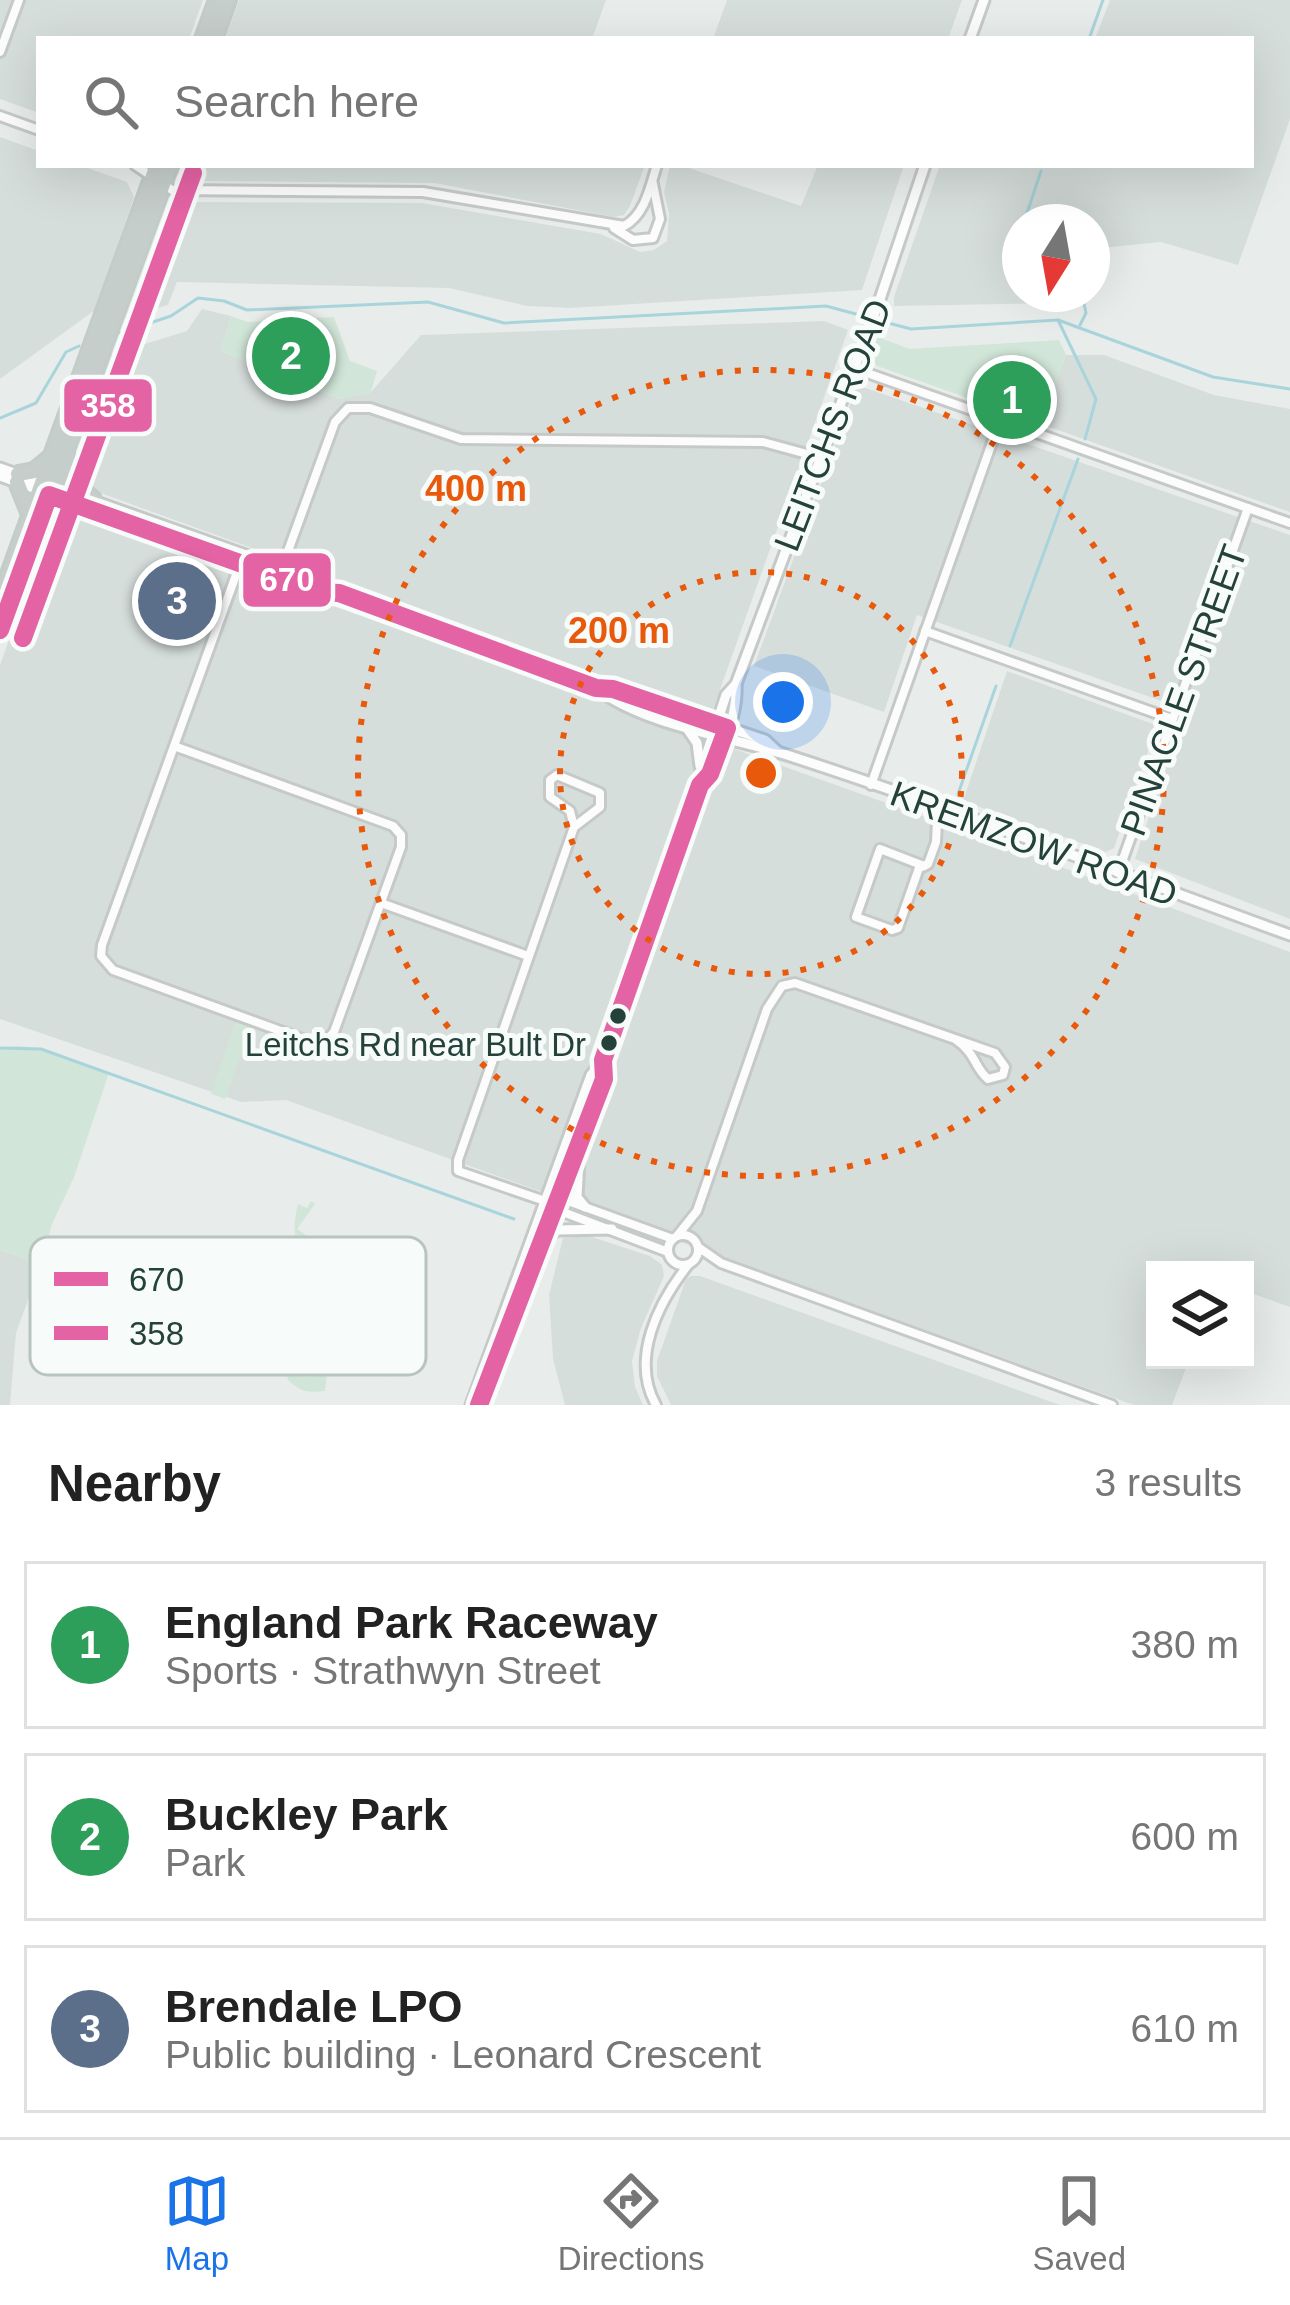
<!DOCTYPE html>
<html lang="en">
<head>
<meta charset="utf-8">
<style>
  body { margin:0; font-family:Helvetica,sans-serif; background:#f2f2f2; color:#222 }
  .controls { position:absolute; right:36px; bottom:36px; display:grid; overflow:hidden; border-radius:0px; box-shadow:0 12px 48px #0002 }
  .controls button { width:108px; height:108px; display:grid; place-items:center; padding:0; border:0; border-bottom:3px solid #e0e0e0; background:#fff; color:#222; font:60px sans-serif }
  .compass { position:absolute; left:1002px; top:204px; width:108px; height:108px; border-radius:50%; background:#fff; box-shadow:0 12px 48px #0002; rotate:191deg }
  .you { position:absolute; left:783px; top:702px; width:42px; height:42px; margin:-30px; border:9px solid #fff; border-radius:50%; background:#1a73e8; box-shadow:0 0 0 18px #1a73e833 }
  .badge { display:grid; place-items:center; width:78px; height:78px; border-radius:50%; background:#1a73e8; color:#fff; font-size:39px; font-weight:700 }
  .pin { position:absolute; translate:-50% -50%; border:6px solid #fff; box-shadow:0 3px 12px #0006 }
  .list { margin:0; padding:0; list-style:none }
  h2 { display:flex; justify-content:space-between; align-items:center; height:156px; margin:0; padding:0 48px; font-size:51px }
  h2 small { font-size:39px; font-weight:400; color:#767676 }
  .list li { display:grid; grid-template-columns:78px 1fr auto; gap:36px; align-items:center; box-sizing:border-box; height:168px; margin:0 24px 24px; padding:0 24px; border:3px solid #e0e0e0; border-radius:0px }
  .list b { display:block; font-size:45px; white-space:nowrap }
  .list p { margin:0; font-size:39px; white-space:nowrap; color:#767676 }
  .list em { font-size:39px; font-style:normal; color:#767676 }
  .icon { flex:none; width:66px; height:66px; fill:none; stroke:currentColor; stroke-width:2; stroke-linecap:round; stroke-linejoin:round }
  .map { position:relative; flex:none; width:1290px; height:1405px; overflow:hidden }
  .search { position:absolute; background:#fff; box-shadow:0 12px 48px #0002; left:36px; right:36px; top:36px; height:132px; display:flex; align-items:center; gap:30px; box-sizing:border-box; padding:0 42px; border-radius:0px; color:#767676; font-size:45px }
  .sheet { height:732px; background:#fff }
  nav { display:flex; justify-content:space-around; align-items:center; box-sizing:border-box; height:168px; border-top:3px solid #e0e0e0; background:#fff; font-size:33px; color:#767676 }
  nav a { display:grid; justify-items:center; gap:6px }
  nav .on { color:#1a73e8 }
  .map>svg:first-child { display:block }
  .built { fill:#d6dedb }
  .green { fill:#d1e6d8 }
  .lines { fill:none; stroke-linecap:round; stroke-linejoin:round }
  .stream { stroke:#a9d4db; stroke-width:3 }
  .minor-casing { stroke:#c5cac8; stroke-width:14 }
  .tertiary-casing { stroke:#c5cac8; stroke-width:15 }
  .trunk-casing { stroke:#c3ccc9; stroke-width:20 }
  .minor { stroke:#fcfcfc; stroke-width:8 }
  .tertiary { stroke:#fcfcfc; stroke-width:9 }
  .trunk { stroke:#c6cecc; stroke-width:14 }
  .bus-1-casing { stroke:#f7fbf9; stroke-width:27 }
  .bus-2-casing { stroke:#f7fbf9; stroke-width:27 }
  .bus-1 { stroke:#e463a4; stroke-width:18 }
  .bus-2 { stroke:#e463a4; stroke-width:18 }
  .ring { fill:none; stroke:#e8590c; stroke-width:6; stroke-dasharray:6 12 }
  .bus-dot { fill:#24423a; stroke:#f7fbf9; stroke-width:4.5 }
  .labels { text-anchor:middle; stroke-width:10; stroke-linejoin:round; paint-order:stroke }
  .bus-label { font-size:33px; fill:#24423a; stroke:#f7fbf9; text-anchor:end }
  .street-label { font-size:36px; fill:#24423a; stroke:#f7fbf9 }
  .key { fill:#f7fbf9; stroke:#b8c4c0; stroke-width:3 }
  .key-label { font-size:33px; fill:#24423a }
  .centre { fill:#e8590c; stroke:#f7fbf9; stroke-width:6 }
  .ring-label { font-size:36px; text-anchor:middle; font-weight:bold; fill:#e8590c; stroke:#f7fbf9; stroke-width:10; stroke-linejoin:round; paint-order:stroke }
  .line-badge { stroke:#f7fbf9; stroke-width:4.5 }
  .badge-label { font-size:33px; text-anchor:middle; font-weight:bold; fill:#fff }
</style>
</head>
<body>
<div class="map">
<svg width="1290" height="1405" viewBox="0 0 1290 1405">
  <rect width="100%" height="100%" fill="#e8edeb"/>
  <g class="built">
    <polygon points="0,0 203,0 189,39 39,39 39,113 0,99"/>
    <polygon points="239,0 606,0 592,39 225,39"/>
    <polygon points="727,0 962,0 948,39 713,39"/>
    <polygon points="1110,0 1290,0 1290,119 1238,265 1161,242 1092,249 1092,222 1020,222 1020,294 1055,294 1052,303 894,306 894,297 940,165 1251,165 1251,39 1095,39"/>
    <polygon points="0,137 39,151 39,165 79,165 127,182 134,197 95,310 0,379"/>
    <polygon points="180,165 645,165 630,206 624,215 614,217 434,183 183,181 177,174"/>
    <polygon points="670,165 680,165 801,206 818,165 904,165 862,290 570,308 527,306 449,288 177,282 168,305 125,318 169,202 422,203 601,234 640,252 654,250 667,241 669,214 664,192"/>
    <polygon points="202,309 231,316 221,351 340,399 371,392 421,335 824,321 848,330 711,715 92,490 74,465 109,355 187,331"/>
    <polygon points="1066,355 1104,355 1214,395 1290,409 1290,512 1041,424"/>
    <polygon points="857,385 1290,535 1290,919 1135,859 1184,709 917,615 884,712 754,666"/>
    <polygon points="61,509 937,821 1290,952 1290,1307 1245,1291 1245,1270 1155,1270 1155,1360 1189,1360 1172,1405 1134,1405 286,1100 241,1102 0,1019 0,665 54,515"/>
    <polygon points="1007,671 1153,724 1156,729 1114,848 1106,852 963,801"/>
    <polygon points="589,1236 650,1256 662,1265 664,1276 641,1328 632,1361 635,1387 643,1405 565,1405 553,1359 549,1295 563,1238"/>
    <polygon points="0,1250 41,1264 16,1333 10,1405 0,1405"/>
    <polygon points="691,1276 700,1276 1060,1405 671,1405 657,1376 657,1361 686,1279"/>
  </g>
  <g class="green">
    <polygon points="231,316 248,322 334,317 350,361 377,371 371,392 340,399 221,351"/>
    <polygon points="875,336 910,349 1059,340 1066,355 1041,424 877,366 869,354"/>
    <polygon points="238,1015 253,1021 225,1099 211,1094"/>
    <polygon points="18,1046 40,1049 109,1073 74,1177 52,1224 41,1264 0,1250 0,1048"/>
    <path d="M311 1201 315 1204 297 1229 332 1254 331 1257 369 1270 356 1295 365 1313 354 1314 353 1292C305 1282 286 1251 298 1204L307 1208Z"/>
    <path d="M371 1323 383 1339 390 1337 406 1344 392 1377 367 1370 328 1366 325 1391C307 1393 301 1392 288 1380L287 1375 310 1377 316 1338 349 1343 372 1341Z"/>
  </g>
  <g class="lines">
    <g class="stream">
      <polyline points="1089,39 1103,0"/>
      <polyline points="1024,222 1041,171"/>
      <polyline points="1058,320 1096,399 1085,439"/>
      <polyline points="881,321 911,329 1058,320 1213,377 1290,389"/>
      <polyline points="1080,325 1086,313 1082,294"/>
      <polyline points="120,333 171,316 198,298 224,301 247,310 428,302 504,323 826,306 867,317"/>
      <polyline points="0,418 36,403 66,352 79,346"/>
      <polyline points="1010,646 1078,459"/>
      <polyline points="958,794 996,686"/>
      <polyline points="0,1048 41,1049 514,1219"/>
    </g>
    <defs>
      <g id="minor">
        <polyline points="0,52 19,0"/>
        <polyline points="0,116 39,130"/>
        <path d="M135 165 172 190 423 192 624 226C645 215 650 187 657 165"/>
        <polyline points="614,228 633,240 653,238 660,219 653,184"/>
        <polyline points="853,368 1290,523"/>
        <polyline points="280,573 335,422 348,408 370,408 461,439 763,442 818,457"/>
        <polyline points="925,631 1172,719"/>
        <polyline points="174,746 393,826 401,835 401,847 334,1032 326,1041 308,1041 113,970 101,956 102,945 241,561"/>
        <polyline points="871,785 1000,420"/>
        <polyline points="574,827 570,811 550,797 550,780 557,775 600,793 600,807 574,827 458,1160 458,1171 545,1201 555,1209 668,1252"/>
        <polyline points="924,866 880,849 856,917 892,930 898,928 919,868 928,864 936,842 937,821"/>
        <polyline points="1118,873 1248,508"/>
        <polyline points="381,903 528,956"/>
        <polyline points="553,1200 568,1201 673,1239"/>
        <circle cx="683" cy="1250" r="15"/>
        <path d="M677 1236 697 1211 767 1009 782 986 795 983 995 1053 1005 1067 1003 1075 988 1079C974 1068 977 1054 955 1039"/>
        <polyline points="698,1247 721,1263 1112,1405"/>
        <path d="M656 1405C630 1359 658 1303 688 1265"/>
      </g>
      <g id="tertiary">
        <polyline points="970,39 984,0"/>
        <path d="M0 468 325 583 339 593 596 688C644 725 726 736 784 754 954 809 1122 874 1290 935"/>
        <polyline points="0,476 321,592 339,593"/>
        <polyline points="599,688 613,689 765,740 778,752"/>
        <polyline points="686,727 697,743 700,766"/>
        <path d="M700 785C720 763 738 714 736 685"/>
        <polyline points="579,1159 577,1197 585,1207"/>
        <polyline points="547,1236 558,1230 612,1229"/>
        <polyline points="471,1405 591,1075 603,1060 700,785 701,771 726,695 736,684 880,299 925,165"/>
        <polyline points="479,1405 604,1079 603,1060"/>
      </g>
      <g id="trunk">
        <polyline points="203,39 217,0"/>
        <polyline points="214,39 228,0"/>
        <polyline points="66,454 72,482 93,499"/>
        <polyline points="18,474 34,471 50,458"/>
        <polyline points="17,482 29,512"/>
        <polyline points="0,599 157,165"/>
        <polyline points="0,630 170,165"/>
      </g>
    </defs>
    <use href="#minor" class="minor-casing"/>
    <use href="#tertiary" class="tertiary-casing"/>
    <use href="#trunk" class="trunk-casing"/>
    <use href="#minor" class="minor"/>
    <use href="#tertiary" class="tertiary"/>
    <use href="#trunk" class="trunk"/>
    <defs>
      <polyline id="bus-1" points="0,630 49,495 321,592 339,593 596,688 613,689 727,728 710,774 700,785 603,1060 604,1079 479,1405"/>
      <polyline id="bus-2" points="23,638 193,173"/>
    </defs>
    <use href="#bus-1" class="bus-1-casing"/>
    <use href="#bus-2" class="bus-2-casing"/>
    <use href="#bus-1" class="bus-1"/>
    <use href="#bus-2" class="bus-2"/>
  </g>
  <g class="ring">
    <circle cx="761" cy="773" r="201"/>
    <circle cx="761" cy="773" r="403"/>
  </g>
  <g class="bus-dot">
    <circle cx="618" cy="1016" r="10"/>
    <circle cx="609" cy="1043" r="10"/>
  </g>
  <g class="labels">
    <g class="bus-label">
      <text x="586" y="1056">Leitchs Rd near Bult Dr</text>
    </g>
    <g class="street-label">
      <text transform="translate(832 425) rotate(-69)" y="13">LEITCHS ROAD</text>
      <text transform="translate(1183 690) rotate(-70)" y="13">PINACLE STREET</text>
      <text transform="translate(1034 843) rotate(20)" y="13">KREMZOW ROAD</text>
    </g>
  </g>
  <rect x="30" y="1237" width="396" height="138" rx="18" class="key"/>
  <rect x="54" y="1272" width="54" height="14" fill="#e463a4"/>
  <rect x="54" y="1326" width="54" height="14" fill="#e463a4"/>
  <g class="key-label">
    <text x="129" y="1291">670</text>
    <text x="129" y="1345">358</text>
  </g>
  <circle cx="761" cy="773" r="18" class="centre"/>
  <g class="ring-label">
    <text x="476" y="501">400 m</text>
    <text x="619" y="643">200 m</text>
  </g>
  <g class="line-badge">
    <rect x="62" y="377" width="92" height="57" rx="12" fill="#e463a4"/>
    <rect x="241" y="551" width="92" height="58" rx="12" fill="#e463a4"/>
  </g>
  <g class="badge-label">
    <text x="108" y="417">358</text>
    <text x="287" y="591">670</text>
  </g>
</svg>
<div class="controls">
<button><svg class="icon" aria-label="layers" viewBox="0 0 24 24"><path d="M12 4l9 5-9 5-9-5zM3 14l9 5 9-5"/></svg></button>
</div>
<svg class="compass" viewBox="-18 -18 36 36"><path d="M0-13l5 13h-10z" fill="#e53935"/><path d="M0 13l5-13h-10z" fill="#767676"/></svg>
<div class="you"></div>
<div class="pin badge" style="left:1012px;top:400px;background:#2e9e5b">1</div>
<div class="pin badge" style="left:291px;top:356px;background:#2e9e5b">2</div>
<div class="pin badge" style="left:177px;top:601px;background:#5c6f8a">3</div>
<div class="search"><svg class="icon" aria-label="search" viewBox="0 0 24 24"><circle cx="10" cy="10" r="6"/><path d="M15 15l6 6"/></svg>Search here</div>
</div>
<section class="sheet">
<h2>Nearby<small>3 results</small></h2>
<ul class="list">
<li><span class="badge" style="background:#2e9e5b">1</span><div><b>England Park Raceway</b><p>Sports · Strathwyn Street</p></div><em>380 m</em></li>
<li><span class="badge" style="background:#2e9e5b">2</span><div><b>Buckley Park</b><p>Park</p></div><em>600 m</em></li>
<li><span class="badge" style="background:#5c6f8a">3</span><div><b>Brendale LPO</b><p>Public building · Leonard Crescent</p></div><em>610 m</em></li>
</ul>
</section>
<nav>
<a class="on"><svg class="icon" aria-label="map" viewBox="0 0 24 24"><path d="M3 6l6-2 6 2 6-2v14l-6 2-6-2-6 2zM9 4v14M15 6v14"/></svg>Map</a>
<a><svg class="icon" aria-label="directions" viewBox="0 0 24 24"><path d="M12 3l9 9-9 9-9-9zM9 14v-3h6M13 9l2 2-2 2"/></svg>Directions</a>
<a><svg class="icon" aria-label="saved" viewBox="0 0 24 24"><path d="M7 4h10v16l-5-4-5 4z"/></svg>Saved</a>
</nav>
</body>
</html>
